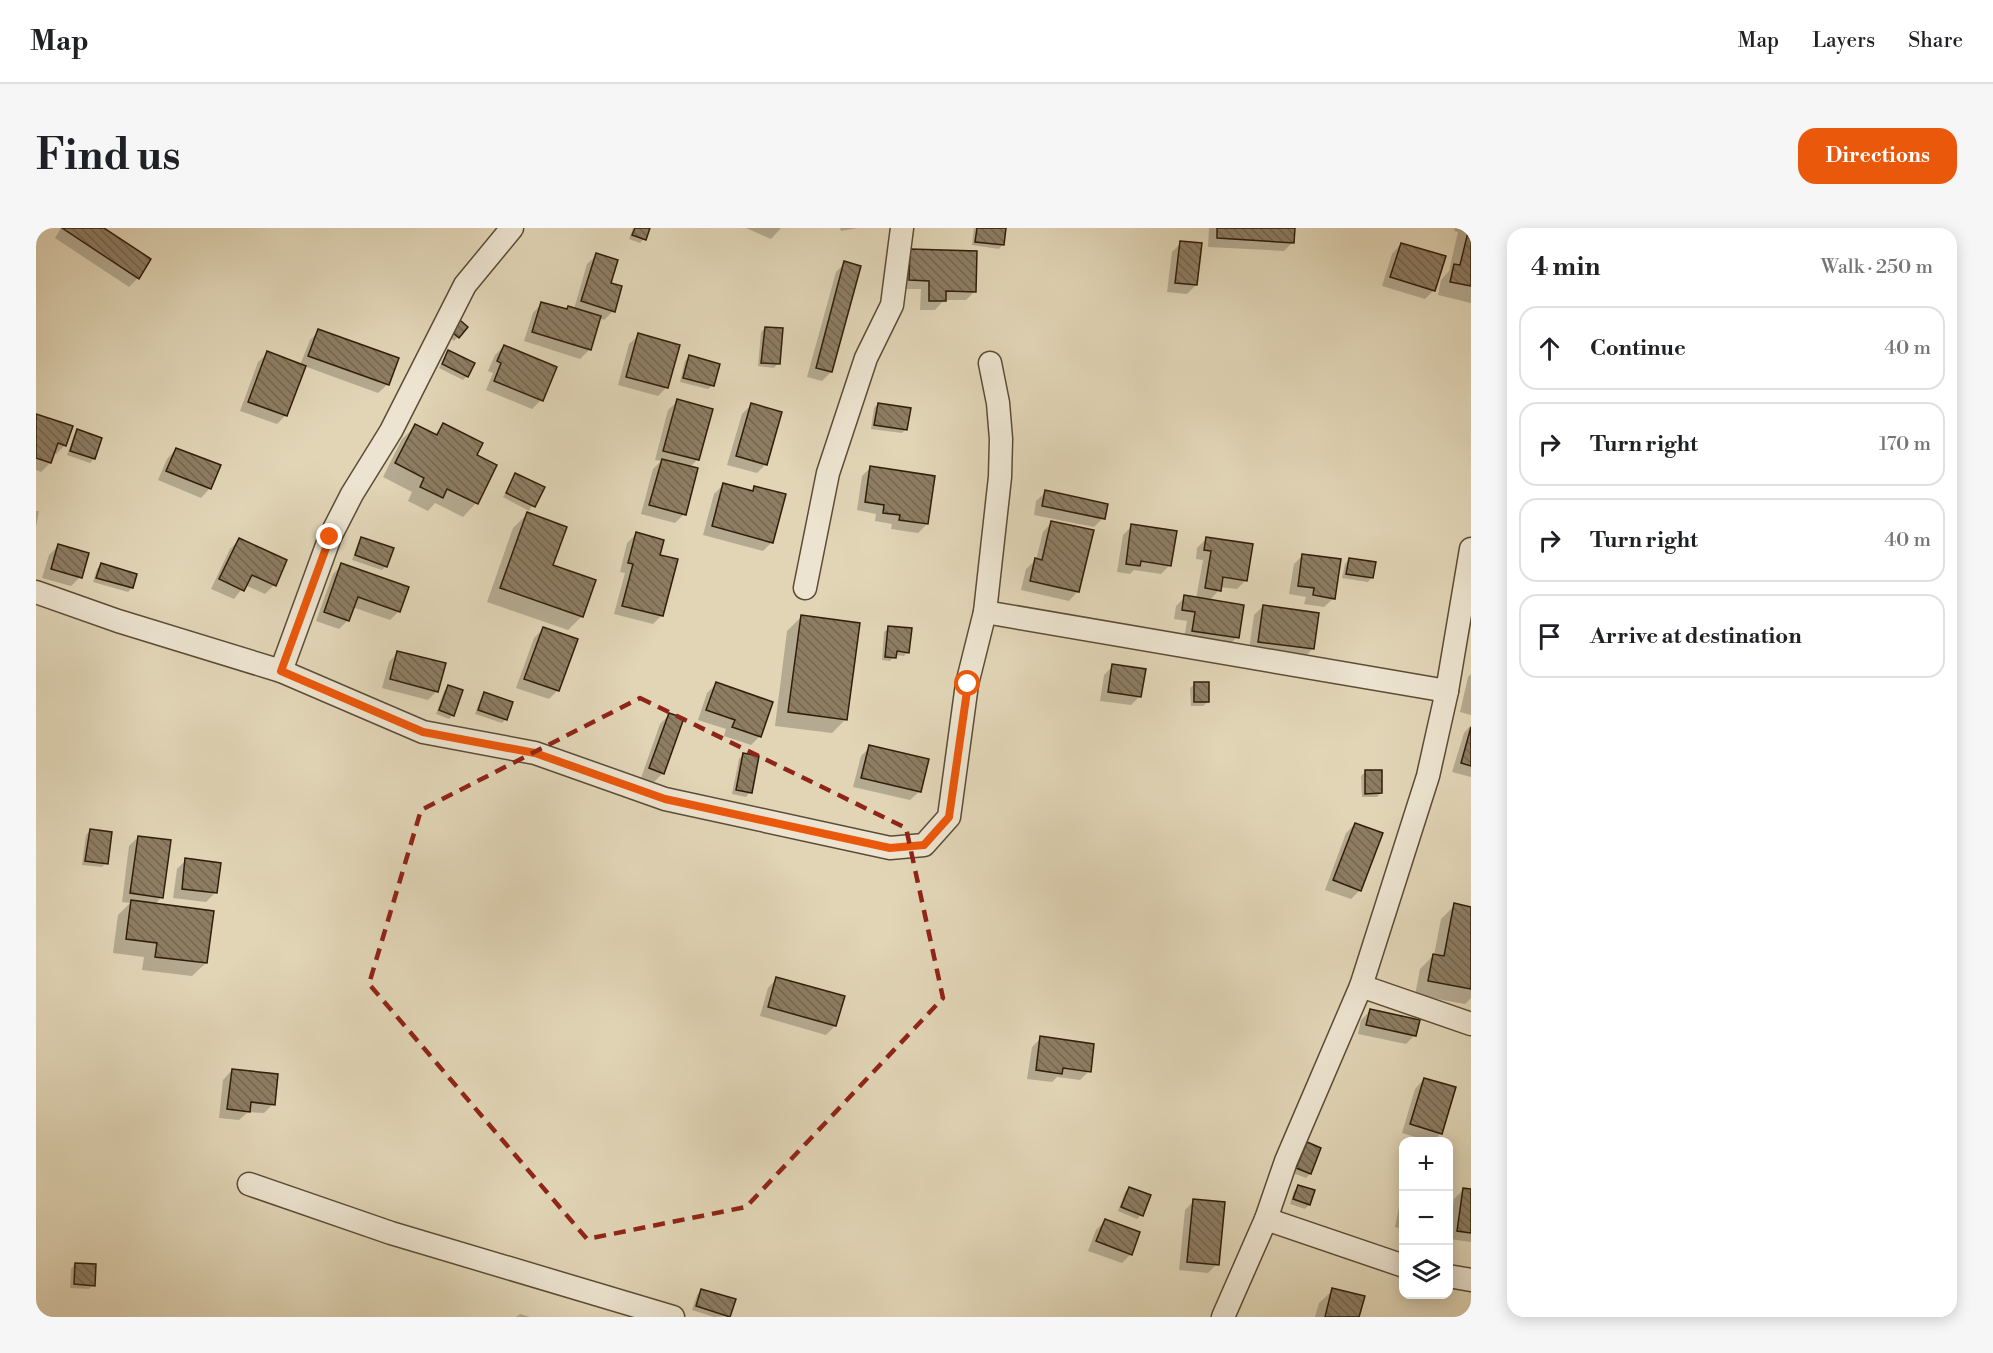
<!DOCTYPE html>
<html lang="en">
<head>
<meta charset="utf-8">
<style>
  body { margin:0; font-family:"Libre Bodoni",serif; background:#f6f6f6; color:#202124 }
  .controls { position:absolute; right:18px; bottom:18px; display:grid; overflow:hidden; border-radius:12px; box-shadow:0 3px 15px #0003 }
  .controls button { width:54px; height:54px; display:grid; place-items:center; padding:0; border:0; border-bottom:2px solid #e0e0e0; background:#fff; color:#202124; font:30px sans-serif }
  .stop { position:absolute; width:18px; height:18px; margin:-14px; border:4px solid #ea580c; border-radius:50%; background:#fff }
  .stop.end { background:#ea580c; border-color:#fff; box-shadow:0 2px 6px #0008 }
  .list { margin:0; padding:0; list-style:none }
  h2 { display:flex; justify-content:space-between; align-items:center; height:78px; margin:0; padding:0 24px; font-size:26px }
  h2 small { font-size:20px; font-weight:400; color:#757577 }
  .list li { display:grid; grid-template-columns:39px 1fr auto; gap:18px; align-items:center; box-sizing:border-box; height:84px; margin:0 12px 12px; padding:0 12px; border:2px solid #e0e0e0; border-radius:18px }
  .list b { display:block; font-size:22px; white-space:nowrap }
  .list em { font-size:20px; font-style:normal; color:#757577 }
  .icon { flex:none; width:33px; height:33px; fill:none; stroke:currentColor; stroke-width:2; stroke-linecap:round; stroke-linejoin:round }
  .map { position:relative; flex:none; width:1435px; height:1089px; overflow:hidden; border-radius:18px }
  header { display:flex; align-items:center; gap:36px; box-sizing:border-box; height:84px; padding:0 30px; background:#fff; border-bottom:2px solid #e0e0e0 }
  header strong { font-size:28px }
  nav { display:flex; gap:33px; margin-inline-start:auto; font-size:21px }
  .intro { display:flex; align-items:center; justify-content:space-between; box-sizing:border-box; height:144px; padding:0 36px }
  h1 { margin:0; font-size:42px }
  .button { padding:15px 27px; border-radius:18px; background:#ea580c; color:#fff; font-size:21px; font-weight:700 }
  main { display:flex; gap:36px; padding:0 36px }
  aside { flex:1; background:#fff; border-radius:18px; box-shadow:0 3px 15px #0003 }
  .map>svg:first-child { display:block }
  .shadow { fill:#0003 }
  .building { fill:url(#building-back-hatch); stroke:#311e0a; stroke-width:1.5 }
  .lines { fill:none; stroke-linecap:round; stroke-linejoin:round }
  .street-casing { stroke:#5d4c35; stroke-width:25 }
  .street { stroke:#ece4d0; stroke-width:22 }
  .route { stroke:#ea580c; stroke-width:8 }
  .marked { fill:none; stroke:#8f2418; stroke-width:4.5; stroke-dasharray:12 8; stroke-linejoin:round }
</style>
</head>
<body>
<header>
<strong>Map</strong>
<nav><a>Map</a><a>Layers</a><a>Share</a></nav>
</header>
<div class="intro"><h1>Find us</h1><a class="button">Directions</a></div>
<main>
<div class="map">
<svg width="1435" height="1089" viewBox="0 0 1435 1089">
  <defs>
    <pattern id="building-back-hatch" width="6" height="6" patternUnits="userSpaceOnUse" patternTransform="scale(1.5)"><rect width="6" height="6" fill="#8d7d63"/><path d="M-1 5l2 2M0 0l6 6M5-1l2 2" fill="none" stroke="#746650"/></pattern>
  </defs>
  <rect width="100%" height="100%" fill="#e1d5b6"/>
  <filter id="stains"><feTurbulence type="fractalNoise" baseFrequency=".00333" numOctaves="4"/><feColorMatrix values="0 0 0 0 .2 0 0 0 0 .09 0 0 0 0 .02 0 0 0 .5 -.17"/></filter>
  <radialGradient id="worn" r=".72"><stop offset=".6" stop-color="#630" stop-opacity="0"/><stop offset="1" stop-color="#630" stop-opacity=".3"/></radialGradient>
  <g class="shadow">
    <polygon points="25,0 65,0 102,50 93,59 19,10"/>
    <polygon points="597,0 613,0 608,11 604,15 593,11"/>
    <polygon points="710,0 745,0 735,11"/>
    <polygon points="804,0 821,0 805,3"/>
    <polygon points="938,0 969,0 967,16 963,21 936,17"/>
    <polygon points="1173,0 1258,0 1257,14 1248,23 1172,19"/>
    <polygon points="1419,0 1435,0 1435,75 1402,67 1405,52 1413,43 1422,4 1418,3"/>
    <polygon points="1145,15 1160,57 1151,66 1131,64 1136,24"/>
    <polygon points="1365,16 1398,62 1389,71 1346,58 1356,26"/>
    <polygon points="875,23 939,63 930,72 908,72 899,82 884,82 885,61 865,61"/>
    <polygon points="561,27 574,56 577,83 568,92 563,90 554,121 544,131 488,113 497,85 506,75 529,82 532,79 538,81 551,36"/>
    <polygon points="809,35 823,39 795,144 786,153 771,149 800,44"/>
    <polygon points="430,99 418,113 406,103"/>
    <polygon points="729,100 742,135 738,140 722,138 725,104"/>
    <polygon points="283,103 352,156 342,165 268,138 250,187 241,196 204,183 222,134 232,125 264,137 274,112"/>
    <polygon points="603,107 631,159 622,168 582,157 593,116"/>
    <polygon points="468,118 505,172 496,181 450,162 457,145 452,143 459,127"/>
    <polygon points="412,124 431,148 427,152 403,140"/>
    <polygon points="653,129 677,157 672,161 644,154 649,133"/>
    <polygon points="642,173 662,231 654,239 648,286 639,295 605,286 617,241 625,233 619,232 632,182"/>
    <polygon points="842,176 870,201 866,205 835,201 838,180"/>
    <polygon points="715,177 730,236 721,245 691,237 706,186"/>
    <polygon points="0,188 29,217 20,226 17,225 14,235 5,244 0,242"/>
    <polygon points="407,197 439,227 459,238 440,275 427,289 399,275 392,283 372,273 376,264 347,249 366,211 380,198 398,207"/>
    <polygon points="42,203 58,231 54,235 31,227 38,207"/>
    <polygon points="140,221 174,260 165,270 122,252 131,231"/>
    <polygon points="835,239 891,296 882,305 855,301 856,296 839,293 840,286 821,282 826,248"/>
    <polygon points="480,247 507,260 493,283 467,269"/>
    <polygon points="687,257 715,264 719,260 736,314 727,323 667,307 678,266"/>
    <polygon points="1010,264 1067,290 1058,299 998,287 1000,273"/>
    <polygon points="0,283 3,283 0,299"/>
    <polygon points="491,286 515,338 546,388 532,402 451,374 477,300"/>
    <polygon points="1016,294 1042,363 1033,373 985,362 990,341 1000,332 1007,304"/>
    <polygon points="1096,298 1134,337 1125,346 1098,342 1094,346 1081,344 1087,307"/>
    <polygon points="600,306 622,328 626,387 617,396 578,386 589,345 584,344 591,315"/>
    <polygon points="326,311 350,338 346,342 316,332 322,315"/>
    <polygon points="1170,311 1210,352 1201,361 1184,359 1183,362 1173,373 1201,409 1192,418 1148,411 1151,393 1138,391 1140,378 1149,369 1160,371 1167,332 1160,331 1161,320"/>
    <polygon points="203,312 238,357 229,366 209,357 198,371 175,361 194,321"/>
    <polygon points="22,318 44,349 35,358 6,350 13,327"/>
    <polygon points="1267,327 1298,370 1288,379 1268,376 1270,369 1253,366 1258,336"/>
    <polygon points="1313,331 1336,349 1332,354 1306,350 1309,336"/>
    <polygon points="65,337 99,347 96,360 92,364 57,354 61,341"/>
    <polygon points="306,337 363,383 354,392 316,379 312,392 303,401 280,393 297,346"/>
    <polygon points="1227,378 1277,420 1268,430 1213,422 1218,387"/>
    <polygon points="765,389 810,491 796,505 739,498 751,403"/>
    <polygon points="853,400 872,424 868,428 859,427 854,433 846,432 848,404"/>
    <polygon points="507,401 522,462 513,471 480,460 498,410"/>
    <polygon points="362,424 401,463 392,472 346,460 353,434"/>
    <polygon points="1077,438 1104,468 1095,477 1064,473 1068,447"/>
    <polygon points="1435,446 1435,487 1424,484 1432,449"/>
    <polygon points="680,456 724,508 715,517 688,508 690,501 662,492 671,465"/>
    <polygon points="1159,456 1172,474 1167,478 1155,478 1154,460"/>
    <polygon points="413,459 417,487 413,491 400,486 408,463"/>
    <polygon points="449,466 470,491 466,495 439,486 445,470"/>
    <polygon points="633,487 627,545 618,554 605,550 624,496"/>
    <polygon points="1435,497 1435,549 1416,544 1428,505"/>
    <polygon points="834,519 884,563 874,572 817,559 825,528"/>
    <polygon points="707,527 714,564 710,569 696,566 703,531"/>
    <polygon points="1330,543 1345,565 1341,569 1326,569 1325,548"/>
    <polygon points="1319,596 1324,662 1315,671 1289,662 1310,605"/>
    <polygon points="54,603 70,635 66,639 46,637 50,607"/>
    <polygon points="102,609 126,669 118,677 170,735 156,748 106,742 108,729 77,725 82,687 94,675 86,674 93,618"/>
    <polygon points="150,632 180,664 170,674 137,670 141,641"/>
    <polygon points="1419,677 1435,680 1435,770 1429,776 1379,767 1384,741 1398,727 1405,691"/>
    <polygon points="741,750 807,769 799,798 790,807 724,788 732,760"/>
    <polygon points="1334,783 1379,807 1370,816 1322,806 1325,792"/>
    <polygon points="1005,810 1053,843 1044,852 1021,849 1016,854 991,851 996,819"/>
    <polygon points="196,842 237,876 228,885 212,884 203,892 183,890 187,852"/>
    <polygon points="1388,851 1405,905 1396,914 1366,905 1379,861"/>
    <polygon points="1271,916 1274,946 1270,950 1257,945 1267,920"/>
    <polygon points="1368,956 1368,1001 1359,999"/>
    <polygon points="1263,959 1273,977 1269,981 1254,976 1258,963"/>
    <polygon points="1093,960 1105,987 1101,991 1082,983 1089,964"/>
    <polygon points="1427,962 1435,963 1435,1014 1413,1011 1418,971"/>
    <polygon points="1158,973 1181,1036 1172,1045 1143,1042 1149,982"/>
    <polygon points="1069,993 1095,1026 1086,1035 1052,1023 1060,1002"/>
    <polygon points="39,1036 57,1057 53,1061 34,1060 35,1041"/>
    <polygon points="665,1062 693,1088 678,1089 656,1082 661,1067"/>
    <polygon points="1297,1062 1322,1089 1279,1089 1283,1075"/>
    <polygon points="484,1086 494,1089 480,1089"/>
  </g>
  <g class="building">
    <polygon points="26,0 68,0 115,31 103,51"/>
    <polygon points="599,0 614,0 610,12 596,7"/>
    <polygon points="941,0 970,0 968,17 939,14"/>
    <polygon points="1181,0 1259,0 1258,15 1181,10"/>
    <polygon points="1433,0 1435,0 1435,58 1414,54 1418,36 1424,37"/>
    <polygon points="1144,13 1166,15 1161,57 1139,55"/>
    <polygon points="1365,15 1410,28 1399,63 1354,49"/>
    <polygon points="874,21 941,23 940,64 910,63 910,73 893,73 893,53 873,52"/>
    <polygon points="560,25 582,32 575,55 586,58 579,84 545,73"/>
    <polygon points="808,33 825,38 796,144 780,140"/>
    <polygon points="505,74 531,81 532,78 565,88 555,122 496,104"/>
    <polygon points="418,87 432,99 423,110 409,98"/>
    <polygon points="729,99 747,100 744,136 725,135"/>
    <polygon points="282,101 363,130 353,157 272,128"/>
    <polygon points="602,105 644,117 632,160 590,149"/>
    <polygon points="468,117 521,139 507,173 458,153 465,135 461,133"/>
    <polygon points="412,122 439,135 432,149 406,136"/>
    <polygon points="231,123 270,138 251,188 212,174"/>
    <polygon points="653,127 684,136 678,158 647,150"/>
    <polygon points="641,171 677,181 663,232 627,223"/>
    <polygon points="715,175 746,184 731,237 700,228"/>
    <polygon points="842,175 875,180 871,202 838,197"/>
    <polygon points="0,186 37,198 30,218 22,215 15,235 0,230"/>
    <polygon points="407,195 447,215 441,227 461,237 442,276 411,261 407,270 384,259 388,250 359,235 379,196 401,207"/>
    <polygon points="41,201 66,210 59,231 34,223"/>
    <polygon points="140,220 185,237 175,261 130,243"/>
    <polygon points="626,231 662,240 650,287 613,277"/>
    <polygon points="834,238 899,248 892,296 863,292 864,287 847,285 848,277 829,274"/>
    <polygon points="479,245 509,259 499,279 470,265"/>
    <polygon points="687,255 717,263 718,258 750,266 737,315 676,298"/>
    <polygon points="1009,262 1072,276 1069,291 1006,278"/>
    <polygon points="491,284 531,299 517,337 560,352 547,389 464,360"/>
    <polygon points="1015,293 1058,302 1043,364 994,353 999,330 1006,332"/>
    <polygon points="1095,296 1141,303 1135,338 1105,333 1104,338 1090,336"/>
    <polygon points="600,304 628,312 624,327 642,331 627,388 586,378 597,336 592,335"/>
    <polygon points="325,309 358,320 351,339 319,327"/>
    <polygon points="1170,309 1217,316 1211,353 1187,349 1185,363 1169,360 1175,323 1168,322"/>
    <polygon points="203,310 251,332 240,358 216,347 208,363 183,351"/>
    <polygon points="22,316 53,325 46,350 15,341"/>
    <polygon points="1266,326 1305,331 1299,371 1277,367 1278,360 1262,358"/>
    <polygon points="1313,330 1340,334 1337,350 1310,346"/>
    <polygon points="65,335 101,346 97,360 60,350"/>
    <polygon points="305,335 373,359 364,384 322,369 313,393 288,384"/>
    <polygon points="1148,367 1208,377 1203,410 1156,403 1159,384 1146,382"/>
    <polygon points="1227,377 1283,385 1278,421 1222,414"/>
    <polygon points="765,387 824,395 811,492 752,484"/>
    <polygon points="852,398 876,400 873,425 861,423 860,430 849,429"/>
    <polygon points="507,399 542,411 523,463 488,451"/>
    <polygon points="361,423 410,435 402,464 354,451"/>
    <polygon points="1076,436 1110,441 1105,469 1072,464"/>
    <polygon points="680,454 737,474 725,509 696,499 699,492 670,482"/>
    <rect x="1158" y="454" width="15" height="20"/>
    <polygon points="412,457 427,462 418,488 403,482"/>
    <polygon points="448,464 477,474 471,492 442,482"/>
    <polygon points="633,485 648,490 628,546 613,540"/>
    <polygon points="1435,499 1435,538 1425,535"/>
    <polygon points="833,517 893,531 885,564 825,550"/>
    <polygon points="707,525 723,528 716,565 700,562"/>
    <polygon points="1329,542 1346,542 1346,565 1329,566"/>
    <polygon points="1319,595 1347,605 1325,663 1297,652"/>
    <polygon points="54,601 76,604 72,636 49,633"/>
    <polygon points="102,608 135,612 127,670 94,665"/>
    <polygon points="149,630 185,635 181,665 146,661"/>
    <polygon points="95,672 178,683 171,735 119,729 121,715 90,711"/>
    <polygon points="1418,675 1435,679 1435,761 1392,753 1397,726 1408,728"/>
    <polygon points="740,749 809,768 800,798 732,779"/>
    <polygon points="1334,781 1384,792 1380,808 1330,797"/>
    <polygon points="1004,808 1058,816 1055,844 1027,840 1026,846 1000,842"/>
    <polygon points="196,841 242,846 239,877 215,874 214,884 191,881"/>
    <polygon points="1388,850 1420,859 1406,906 1374,896"/>
    <polygon points="1271,914 1285,920 1275,946 1260,940"/>
    <polygon points="1262,957 1279,962 1274,977 1257,971"/>
    <polygon points="1093,959 1115,967 1107,988 1085,979"/>
    <polygon points="1427,960 1435,961 1435,1005 1421,1003"/>
    <polygon points="1157,971 1189,974 1183,1037 1151,1034"/>
    <polygon points="1069,991 1104,1004 1096,1027 1060,1013"/>
    <polygon points="39,1035 60,1036 59,1058 38,1056"/>
    <polygon points="1296,1060 1329,1068 1323,1089 1289,1089"/>
    <polygon points="665,1061 700,1071 694,1089 660,1078"/>
  </g>
  <g class="lines">
    <defs>
      <g id="street">
        <polyline points="769,360 792,245 830,130 856,77 866,0"/>
        <polyline points="0,364 82,393 245,443 387,504 499,525 629,571 854,620 888,617 913,589 931,456 949,384 964,249 965,211 962,175 954,135"/>
        <polyline points="949,384 1411,463"/>
        <polyline points="245,443 294,309 316,266 355,203 429,57 476,0"/>
        <polyline points="1325,758 1435,796"/>
        <polyline points="213,956 355,1005 637,1089"/>
        <polyline points="1230,991 1368,1038"/>
        <polyline points="1412,1048 1435,1052"/>
        <polyline points="1187,1089 1230,991 1250,933 1325,758 1392,548 1411,463 1435,321"/>
      </g>
    </defs>
    <use href="#street" class="street-casing"/>
    <use href="#street" class="street"/>
  </g>
  <g class="lines">
    <polyline class="route" points="294,309 245,443 387,504 499,525 629,571 854,620 888,617 913,589 932,456"/>
  </g>
  <path class="marked" d="M604 470 870 600 907 770 710 979 551 1011 333 756 385 582Z"/>
  <rect width="100%" height="100%" filter="url(#stains)"/>
  <rect width="100%" height="100%" fill="url(#worn)"/>
</svg>
<div class="controls">
<button>+</button>
<button>−</button>
<button><svg class="icon" aria-label="layers" viewBox="0 0 24 24"><path d="M12 4l9 5-9 5-9-5zM3 14l9 5 9-5"/></svg></button>
</div>
<div class="stop" style="left:932px;top:456px"></div>
<div class="stop end" style="left:294px;top:309px"></div>
</div>
<aside>
<h2>4 min<small>Walk · 250 m</small></h2>
<ul class="list">
<li><svg class="icon" aria-label="ahead" viewBox="0 0 24 24"><path d="M12 20V5M6 11l6-6 6 6"/></svg><div><b>Continue</b></div><em>40 m</em></li>
<li><svg class="icon" aria-label="right" viewBox="0 0 24 24"><path d="M7 20v-9h11M14 6l5 5-5 5"/></svg><div><b>Turn right</b></div><em>170 m</em></li>
<li><svg class="icon" aria-label="right" viewBox="0 0 24 24"><path d="M7 20v-9h11M14 6l5 5-5 5"/></svg><div><b>Turn right</b></div><em>40 m</em></li>
<li><svg class="icon" aria-label="arrive" viewBox="0 0 24 24"><path d="M6 21V4h12l-3 4 3 4H6"/></svg><div><b>Arrive at destination</b></div></li>
</ul>
</aside>
</main>
</body>
</html>
